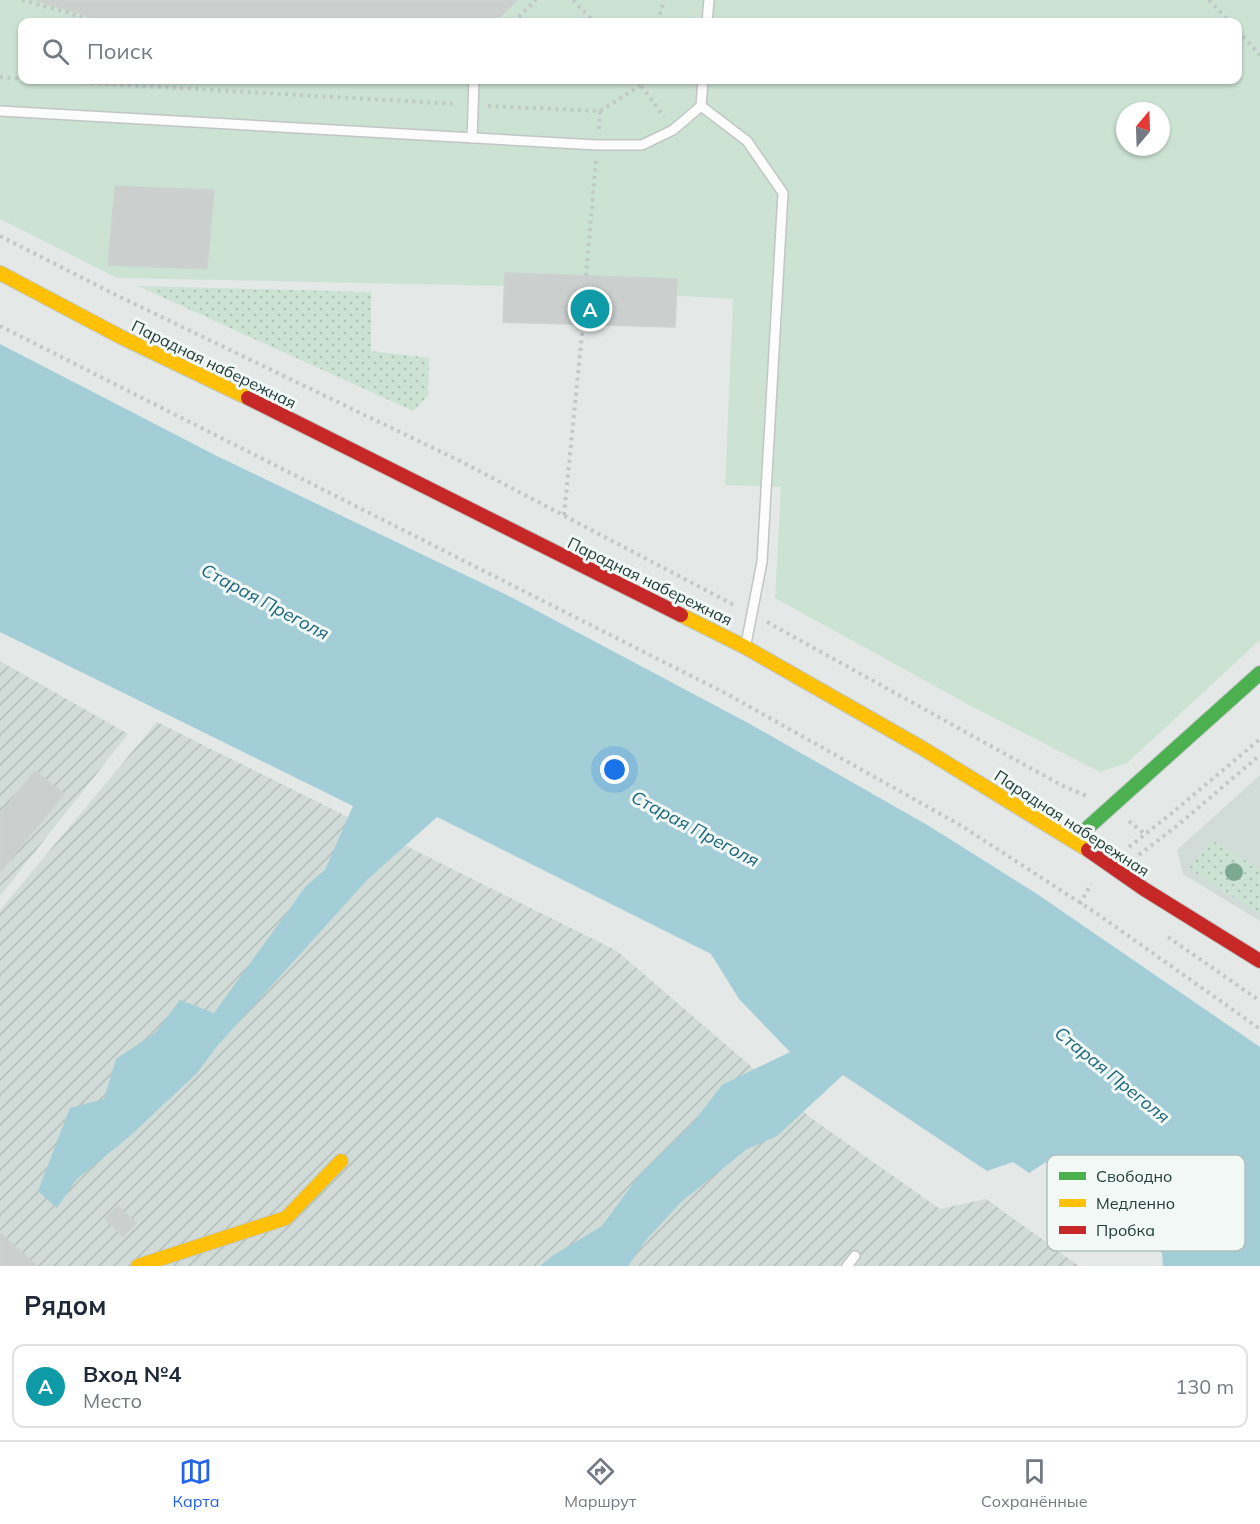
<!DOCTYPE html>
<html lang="ru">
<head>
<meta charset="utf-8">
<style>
  body { margin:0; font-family:Mulish,sans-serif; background:#f2f2f3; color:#1f2937 }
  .compass { position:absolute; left:1116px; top:102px; width:54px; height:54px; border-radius:50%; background:#fff; box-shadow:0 2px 4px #0004; rotate:19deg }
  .you { position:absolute; left:615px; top:770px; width:21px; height:21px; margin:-15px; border:4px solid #fff; border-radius:50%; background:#1a73e8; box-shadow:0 0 0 9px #1a73e833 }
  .badge { display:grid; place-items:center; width:39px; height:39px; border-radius:50%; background:#2563eb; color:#fff; font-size:20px; font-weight:700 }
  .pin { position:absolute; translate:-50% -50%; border:3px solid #fff; box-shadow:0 2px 6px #0006 }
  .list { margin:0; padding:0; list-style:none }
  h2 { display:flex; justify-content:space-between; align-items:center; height:78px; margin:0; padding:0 24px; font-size:26px }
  h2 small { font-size:20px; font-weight:400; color:#747a83 }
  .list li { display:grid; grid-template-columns:39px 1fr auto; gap:18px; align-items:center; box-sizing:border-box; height:84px; margin:0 12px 12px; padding:0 12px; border:2px solid #e0e1e3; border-radius:12px }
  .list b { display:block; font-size:22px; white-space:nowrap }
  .list p { margin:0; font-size:20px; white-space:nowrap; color:#747a83 }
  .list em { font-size:20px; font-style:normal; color:#747a83 }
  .icon { flex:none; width:33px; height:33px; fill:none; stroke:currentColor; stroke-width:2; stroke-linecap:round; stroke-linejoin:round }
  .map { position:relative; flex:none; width:1260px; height:1266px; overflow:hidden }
  .search { position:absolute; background:#fff; box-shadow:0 2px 4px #0004; left:18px; right:18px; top:18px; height:66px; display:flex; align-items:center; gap:15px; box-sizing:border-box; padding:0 21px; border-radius:12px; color:#747a83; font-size:22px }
  .sheet { height:174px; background:#fff }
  nav { display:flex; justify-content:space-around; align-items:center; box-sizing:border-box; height:84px; border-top:2px solid #e0e1e3; background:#fff; font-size:16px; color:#747a83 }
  nav a { display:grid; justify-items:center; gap:3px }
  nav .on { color:#2563eb }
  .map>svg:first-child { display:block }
  .built { fill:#d1dbd7 }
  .industrial { fill:url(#industrial-furrows) }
  .grass { fill:url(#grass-dots) }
  .pitch { fill:#cce3d4; fill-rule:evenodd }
  .water { fill:#a3ced8 }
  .building { fill:#cbd0ce; stroke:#ccd2d0; stroke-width:1.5 }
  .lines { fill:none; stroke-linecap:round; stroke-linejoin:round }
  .lane-casing { stroke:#c1c6c4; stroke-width:12 }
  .fast-casing { stroke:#bfc7c4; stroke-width:16 }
  .slow-casing { stroke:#bfc7c4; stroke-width:16 }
  .jam-casing { stroke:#bfc7c4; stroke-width:16 }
  .path { stroke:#c1c9c7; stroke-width:4; stroke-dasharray:3 4.5; stroke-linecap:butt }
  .lane { stroke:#fbfcfb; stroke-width:9 }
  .fast { stroke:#4caf50; stroke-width:14 }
  .slow { stroke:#ffc107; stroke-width:14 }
  .jam { stroke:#c62828; stroke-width:14 }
  .tree { fill:#7ea991 }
  .labels { text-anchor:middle; stroke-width:6; stroke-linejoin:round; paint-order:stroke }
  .street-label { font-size:16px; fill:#213d37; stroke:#f2f8f5 }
  .water-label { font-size:18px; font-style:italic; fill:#1a667a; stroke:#f2f8f5 }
  .key { fill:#f2f8f5; stroke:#b3c0bc; stroke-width:1.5 }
  .key-label { font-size:16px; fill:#213d37 }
</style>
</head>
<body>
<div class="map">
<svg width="1260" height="1266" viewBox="0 0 1260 1266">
  <defs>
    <pattern id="industrial-furrows" width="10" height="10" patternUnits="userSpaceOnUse" patternTransform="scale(1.5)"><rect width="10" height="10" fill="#d1dbd7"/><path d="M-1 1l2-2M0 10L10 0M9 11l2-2" fill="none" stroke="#b3bdb9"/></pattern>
    <pattern id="grass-dots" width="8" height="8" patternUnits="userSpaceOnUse" patternTransform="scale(1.5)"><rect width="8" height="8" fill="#cce3d4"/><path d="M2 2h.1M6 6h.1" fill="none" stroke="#afc4b7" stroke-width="1.8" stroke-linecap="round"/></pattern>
  </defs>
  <rect width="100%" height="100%" fill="#e4e9e7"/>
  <polygon class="built" points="1260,775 1260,921 1183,874 1177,850"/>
  <g class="industrial">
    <polygon points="0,661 128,734 0,896"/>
    <polygon points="157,722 617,951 811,1118 940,1209 986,1199 1079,1266 0,1266 0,910"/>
  </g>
  <g class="grass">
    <polygon points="138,286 371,292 371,351 429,358 428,396 413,411"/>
    <polygon points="1213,841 1260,869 1260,914 1188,868"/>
  </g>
  <path class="pitch" d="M0 0H1260V640L1127 763 1100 772 971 706 775 598 781 487 725 485 733 299 504 286 117 278 0 219ZM22 22H1238V80H22ZM1125 111H1161V147H1125Z"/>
  <polygon class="water" points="0,344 217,456 511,597 750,724 929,826 1037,894 1260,1047 1260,1266 1163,1266 1162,1253 1046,1162 1029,1173 1013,1162 987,1171 843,1075 777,1136 747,1149 681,1202 646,1240 628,1266 540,1266 552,1256 602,1226 640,1174 692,1124 722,1085 790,1052 739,999 711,954 437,817 367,880 218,1045 197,1073 131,1135 76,1180 57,1208 38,1191 70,1108 104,1099 116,1059 155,1033 180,1000 214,1013 306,886 325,870 353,806 0,632"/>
  <g class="building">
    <polygon points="35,0 517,0 497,20 487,22 137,22 100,20"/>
    <polygon points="115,186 214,190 207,269 108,265"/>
    <polygon points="505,273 677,279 675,327 503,322"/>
    <polygon points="35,771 64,794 0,872 0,814"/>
    <polygon points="118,1206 136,1223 123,1236 105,1219"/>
    <polygon points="0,1233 37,1266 0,1265"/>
  </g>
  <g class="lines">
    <defs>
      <g id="lane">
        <polyline points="707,22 709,0"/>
        <polyline points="701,106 747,141 783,193 762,562 746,644"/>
        <polyline points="0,111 597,145 642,145 673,130 701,106 703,80"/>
        <polyline points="472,138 474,80"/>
        <polyline points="847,1266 855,1256"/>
      </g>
      <polyline id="fast" points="1074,840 1260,673"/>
      <g id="slow">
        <polyline points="0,273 121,337 248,398"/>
        <polyline points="681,615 745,647 922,748 1088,850"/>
        <polyline points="138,1266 286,1218 341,1161"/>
      </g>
      <g id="jam">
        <polyline points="248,398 681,615"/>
        <polyline points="1088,850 1144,889 1260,961"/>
      </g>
    </defs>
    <use href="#lane" class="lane-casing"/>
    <use href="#fast" class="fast-casing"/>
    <use href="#slow" class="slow-casing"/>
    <use href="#jam" class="jam-casing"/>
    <g class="path">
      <polyline points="22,0 100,22"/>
      <polyline points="573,0 594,22"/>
      <polyline points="1209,0 1230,22"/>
      <polyline points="513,22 536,0"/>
      <polyline points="658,22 664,0"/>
      <polyline points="1238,31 1260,55"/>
      <polyline points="0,77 22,79"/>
      <polyline points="38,80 457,104"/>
      <polyline points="637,80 664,117"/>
      <polyline points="488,106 600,111 641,85 643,80"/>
      <polyline points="599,129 600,111"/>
      <polyline points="0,236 114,294 462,462 736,606"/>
      <polyline points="586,276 596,160"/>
      <polyline points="0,326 727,694 960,825 1096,913 1260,1029"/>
      <polyline points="564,515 583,324"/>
      <polyline points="767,622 1063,786 1087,796"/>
      <polyline points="1129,821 1145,834"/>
      <polyline points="1129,847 1172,813 1260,739"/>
      <polyline points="1139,855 1178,825 1260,755"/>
      <polyline points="1080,904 1091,884"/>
      <polyline points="1168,937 1260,1001"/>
    </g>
    <use href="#lane" class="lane"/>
    <use href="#fast" class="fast"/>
    <use href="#slow" class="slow"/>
    <use href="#jam" class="jam"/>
  </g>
  <circle class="tree" cx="1234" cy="872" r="9"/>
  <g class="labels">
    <g class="street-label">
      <text transform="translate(214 364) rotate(26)" y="6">Парадная набережная</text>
      <text transform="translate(650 581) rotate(26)" y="6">Парадная набережная</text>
      <text transform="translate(1072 823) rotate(33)" y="6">Парадная набережная</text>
    </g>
    <g class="water-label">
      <text transform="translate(265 602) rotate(28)" y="6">Старая Преголя</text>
      <text transform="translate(695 829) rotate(28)" y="6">Старая Преголя</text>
      <text transform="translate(1112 1075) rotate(39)" y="6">Старая Преголя</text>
    </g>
  </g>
  <rect x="1047" y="1155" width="198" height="96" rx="9" class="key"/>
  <rect x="1059" y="1172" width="27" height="8" fill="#4caf50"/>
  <rect x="1059" y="1199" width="27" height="8" fill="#ffc107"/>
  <rect x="1059" y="1226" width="27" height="8" fill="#c62828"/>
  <g class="key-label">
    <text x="1096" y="1182">Свободно</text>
    <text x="1096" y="1209">Медленно</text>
    <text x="1096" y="1236">Пробка</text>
  </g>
</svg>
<svg class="compass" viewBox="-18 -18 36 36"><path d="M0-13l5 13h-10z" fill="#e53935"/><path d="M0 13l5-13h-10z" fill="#747a83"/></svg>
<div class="you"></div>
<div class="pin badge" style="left:590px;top:309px;background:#0f9aa8">A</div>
<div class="search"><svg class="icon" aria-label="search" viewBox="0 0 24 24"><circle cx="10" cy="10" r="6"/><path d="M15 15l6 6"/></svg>Поиск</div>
</div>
<section class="sheet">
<h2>Рядом<small></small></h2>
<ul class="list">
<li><span class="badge" style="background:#0f9aa8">A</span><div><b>Вход №4</b><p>Место</p></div><em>130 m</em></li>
</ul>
</section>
<nav>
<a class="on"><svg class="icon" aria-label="map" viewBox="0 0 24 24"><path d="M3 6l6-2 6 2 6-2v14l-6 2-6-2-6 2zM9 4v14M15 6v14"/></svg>Карта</a>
<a><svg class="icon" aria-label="directions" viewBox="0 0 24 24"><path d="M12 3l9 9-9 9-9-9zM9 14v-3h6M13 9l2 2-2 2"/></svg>Маршрут</a>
<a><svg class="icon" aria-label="saved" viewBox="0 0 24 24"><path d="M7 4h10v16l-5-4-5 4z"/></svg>Сохранённые</a>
</nav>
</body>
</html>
